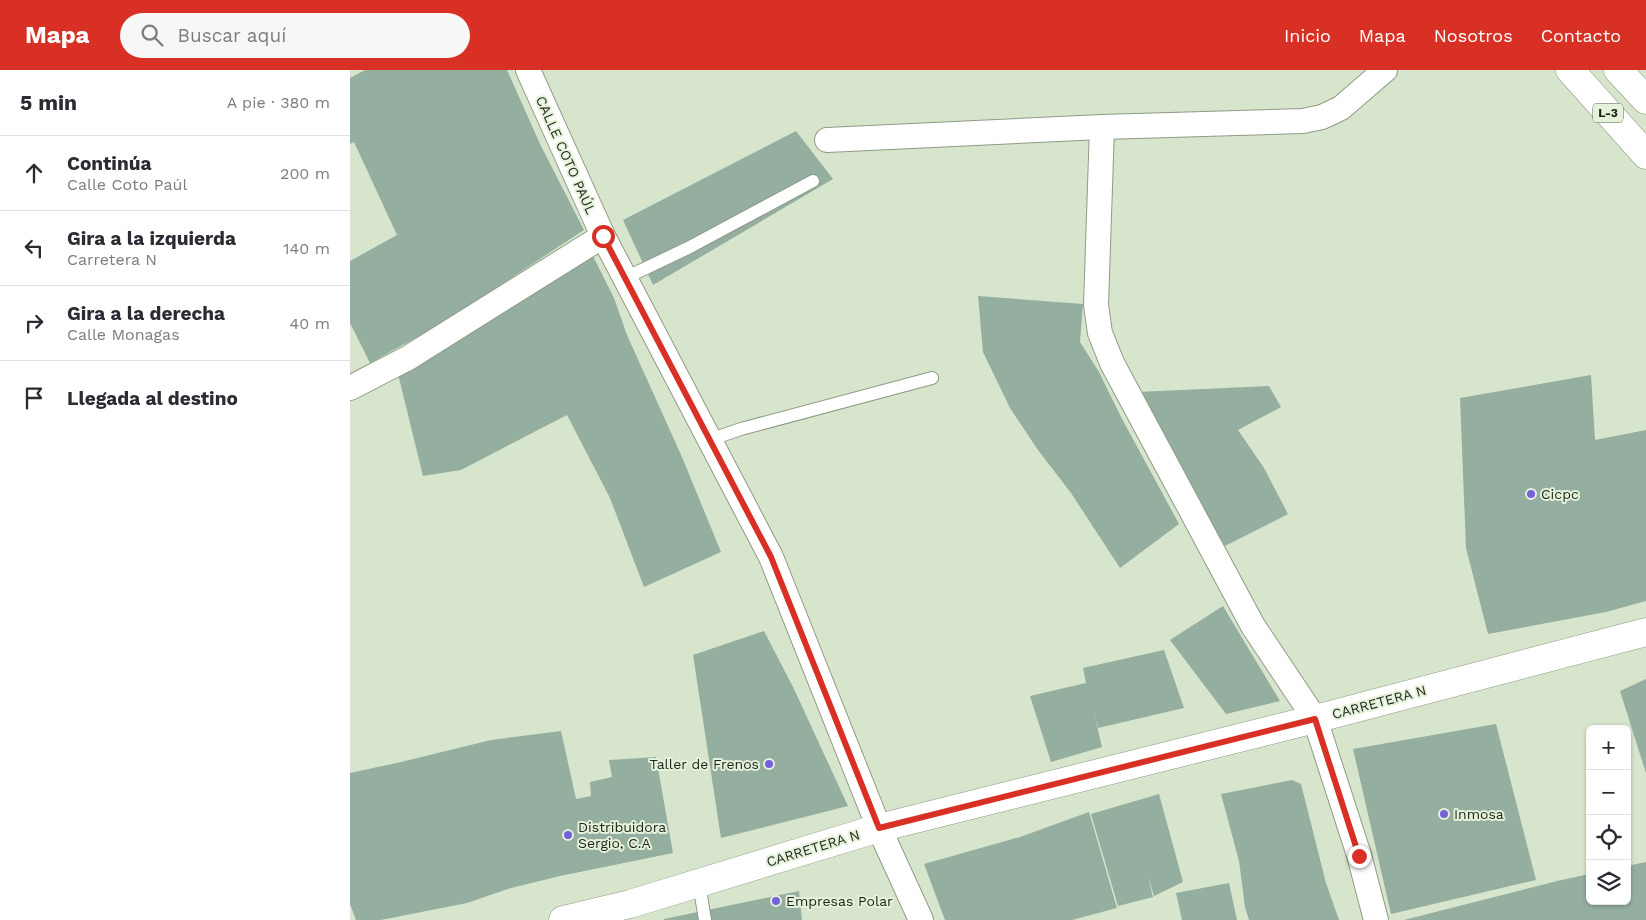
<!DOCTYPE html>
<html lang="es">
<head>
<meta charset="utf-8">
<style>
  body { margin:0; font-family:"Work Sans",sans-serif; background:#f7f7f7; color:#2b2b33 }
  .controls { position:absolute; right:15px; bottom:15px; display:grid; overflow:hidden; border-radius:8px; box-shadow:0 1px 4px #0004 }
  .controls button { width:45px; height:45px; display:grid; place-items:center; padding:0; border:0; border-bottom:1px solid #e1e1e2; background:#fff; color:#2b2b33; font:25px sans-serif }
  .stop { position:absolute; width:15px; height:15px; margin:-11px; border:4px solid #d93025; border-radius:50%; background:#fff }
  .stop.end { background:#d93025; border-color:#fff; box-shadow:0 1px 5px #0008 }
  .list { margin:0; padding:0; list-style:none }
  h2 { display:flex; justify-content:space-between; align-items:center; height:65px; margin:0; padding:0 20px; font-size:21px }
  h2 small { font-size:16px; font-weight:400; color:#7c7c81 }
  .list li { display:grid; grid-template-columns:32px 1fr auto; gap:15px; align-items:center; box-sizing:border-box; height:75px; padding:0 20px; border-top:1px solid #e1e1e2 }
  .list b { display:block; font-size:19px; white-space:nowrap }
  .list p { margin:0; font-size:16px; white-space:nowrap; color:#7c7c81 }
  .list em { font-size:16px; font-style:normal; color:#7c7c81 }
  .icon { flex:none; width:28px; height:28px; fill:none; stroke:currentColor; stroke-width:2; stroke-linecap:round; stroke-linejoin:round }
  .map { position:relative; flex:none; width:1296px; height:850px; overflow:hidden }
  header { display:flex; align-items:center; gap:30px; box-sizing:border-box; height:70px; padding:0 25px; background:#d93025; color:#fff }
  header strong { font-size:24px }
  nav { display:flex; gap:28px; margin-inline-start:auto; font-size:18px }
  .search { width:350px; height:45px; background:#f7f7f7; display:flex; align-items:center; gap:12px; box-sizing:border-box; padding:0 18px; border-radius:28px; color:#7c7c81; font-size:19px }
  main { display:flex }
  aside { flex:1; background:#fff }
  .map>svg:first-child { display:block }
  .building { fill:#94aea0 }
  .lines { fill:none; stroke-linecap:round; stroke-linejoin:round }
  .service-casing { stroke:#8f9b85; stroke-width:14 }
  .minor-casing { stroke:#8f9b85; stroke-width:26 }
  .primary-casing { stroke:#8f9b85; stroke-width:29 }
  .service { stroke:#fff; stroke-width:12 }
  .minor { stroke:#fff; stroke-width:24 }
  .primary { stroke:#fff; stroke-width:28 }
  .route { stroke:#d93025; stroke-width:6 }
  .poi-dot { fill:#7561db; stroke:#e5f2da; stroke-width:2 }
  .labels { text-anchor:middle; stroke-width:4; stroke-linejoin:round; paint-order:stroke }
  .shield { fill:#e5f2da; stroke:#5a6154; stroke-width:1 }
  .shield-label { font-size:12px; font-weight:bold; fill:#1e231a }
  .street-label { font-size:14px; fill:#1e231a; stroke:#e5f2da }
  .poi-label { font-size:14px; fill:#1e231a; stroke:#e5f2da; text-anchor:start }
</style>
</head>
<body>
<header>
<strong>Mapa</strong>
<div class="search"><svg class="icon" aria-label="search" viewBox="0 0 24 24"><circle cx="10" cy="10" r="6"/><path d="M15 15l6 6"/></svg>Buscar aquí</div>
<nav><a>Inicio</a><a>Mapa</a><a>Nosotros</a><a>Contacto</a></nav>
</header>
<main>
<aside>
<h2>5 min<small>A pie · 380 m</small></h2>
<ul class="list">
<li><svg class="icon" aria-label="ahead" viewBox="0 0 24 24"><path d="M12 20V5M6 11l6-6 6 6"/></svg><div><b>Continúa</b><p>Calle Coto Paúl</p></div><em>200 m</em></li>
<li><svg class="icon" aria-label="left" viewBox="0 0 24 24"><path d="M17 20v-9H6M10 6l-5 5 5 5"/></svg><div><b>Gira a la izquierda</b><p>Carretera N</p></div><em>140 m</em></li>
<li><svg class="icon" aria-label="right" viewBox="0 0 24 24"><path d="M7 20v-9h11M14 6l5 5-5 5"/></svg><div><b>Gira a la derecha</b><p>Calle Monagas</p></div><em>40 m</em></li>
<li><svg class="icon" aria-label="arrive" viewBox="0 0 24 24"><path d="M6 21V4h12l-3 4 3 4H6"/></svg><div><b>Llegada al destino</b></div></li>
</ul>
</aside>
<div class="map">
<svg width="1296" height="850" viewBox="0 0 1296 850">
  <rect width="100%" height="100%" fill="#d8e5cd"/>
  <g class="building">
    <polygon points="15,0 157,0 191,76 234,160 91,254 20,293 0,253 0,191 47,165 4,72 0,74 0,8"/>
    <polygon points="446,61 483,109 303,215 273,150"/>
    <polygon points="243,186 264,228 277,265 332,387 371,482 294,517 260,428 217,345 111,400 73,406 48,304"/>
    <polygon points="628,226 733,234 730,272 749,302 771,347 829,454 770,498 721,423 688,380 660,338 633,282"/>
    <polygon points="1241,305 1245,370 1296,360 1296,531 1256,542 1138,564 1116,478 1110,328"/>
    <polygon points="919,316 931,337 888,360 914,398 938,444 875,476 849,435 787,322"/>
    <polygon points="873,536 930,631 876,644 820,570"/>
    <polygon points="414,561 444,619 498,736 371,768 343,585"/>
    <polygon points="814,580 834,638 748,658 744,643 752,677 701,692 680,626 736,613 733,598"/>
    <polygon points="1296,609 1296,703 1270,621"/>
    <polygon points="1146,654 1186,810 1041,844 1003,679"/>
    <polygon points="211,661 226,729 241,726 240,712 262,707 259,690 306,687 323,783 210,806 161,818 117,833 31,850 6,850 0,834 0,703 51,692 141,670"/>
    <polygon points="942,710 951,714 976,813 989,850 899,850 895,837 889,791 871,724"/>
    <polygon points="809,724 833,812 804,826 798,806 803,827 768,836 741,744"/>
    <polygon points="739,742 767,838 722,850 595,850 574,794 670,767"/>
    <polygon points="1296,792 1296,850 1054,850 1207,811 1240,804 1240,831 1277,831 1277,796"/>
    <polygon points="879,813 887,850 832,850 826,823"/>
    <polygon points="449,821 452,850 314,850 314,849"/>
  </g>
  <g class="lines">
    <defs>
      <g id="service">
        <polyline points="275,208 338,178 463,111"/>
        <polyline points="359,370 391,359 582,308"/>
        <polyline points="349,813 355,850"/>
      </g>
      <g id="minor">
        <polyline points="178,0 253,166 421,487 529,758 571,850"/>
        <polyline points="752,57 746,235 750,263 762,293 903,556 965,649 1009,785 1026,850"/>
        <polyline points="477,70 752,57 953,51 972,47 991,38 1035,0"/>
        <polyline points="0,318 58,288 253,166"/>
      </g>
      <g id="primary">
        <polyline points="1220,0 1296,85"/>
        <polyline points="1268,0 1296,30"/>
        <polyline points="213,850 280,834 529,758 965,649 1296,562"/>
      </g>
    </defs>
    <use href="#service" class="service-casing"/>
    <use href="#minor" class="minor-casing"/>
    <use href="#primary" class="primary-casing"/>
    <use href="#service" class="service"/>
    <use href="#minor" class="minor"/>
    <use href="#primary" class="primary"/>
  </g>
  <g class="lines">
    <polyline class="route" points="253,166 421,487 529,758 965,649 1009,786"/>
  </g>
  <g class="poi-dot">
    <circle cx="1181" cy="424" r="5"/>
    <circle cx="419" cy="694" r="5"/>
    <circle cx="1094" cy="744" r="5"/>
    <circle cx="218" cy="765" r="5"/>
    <circle cx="426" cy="831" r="5"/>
  </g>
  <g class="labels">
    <rect class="shield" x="1243" y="33.5" width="30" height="19" rx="4"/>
    <g class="shield-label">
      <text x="1258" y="47">L-3</text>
    </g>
    <g class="street-label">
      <text transform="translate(216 85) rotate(66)" y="5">CALLE COTO PAÚL</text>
      <text transform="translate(1029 632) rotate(-15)" y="5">CARRETERA N</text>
      <text transform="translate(463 778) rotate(-17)" y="5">CARRETERA N</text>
    </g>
    <g class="poi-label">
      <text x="1191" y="429">Cicpc</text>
      <text x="409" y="699" text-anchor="end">Taller de Frenos</text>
      <text x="1104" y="749">Inmosa</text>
      <text x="228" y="762">Distribuidora<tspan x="228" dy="16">Sergio, C.A</tspan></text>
      <text x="436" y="836">Empresas Polar</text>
    </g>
  </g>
</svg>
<div class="controls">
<button>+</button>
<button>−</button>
<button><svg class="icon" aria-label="locate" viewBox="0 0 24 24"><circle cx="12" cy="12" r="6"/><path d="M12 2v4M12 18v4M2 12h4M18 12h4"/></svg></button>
<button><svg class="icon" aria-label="layers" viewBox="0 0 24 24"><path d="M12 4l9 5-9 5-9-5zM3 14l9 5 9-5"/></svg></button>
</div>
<div class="stop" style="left:253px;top:166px"></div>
<div class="stop end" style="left:1009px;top:786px"></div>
</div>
</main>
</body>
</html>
